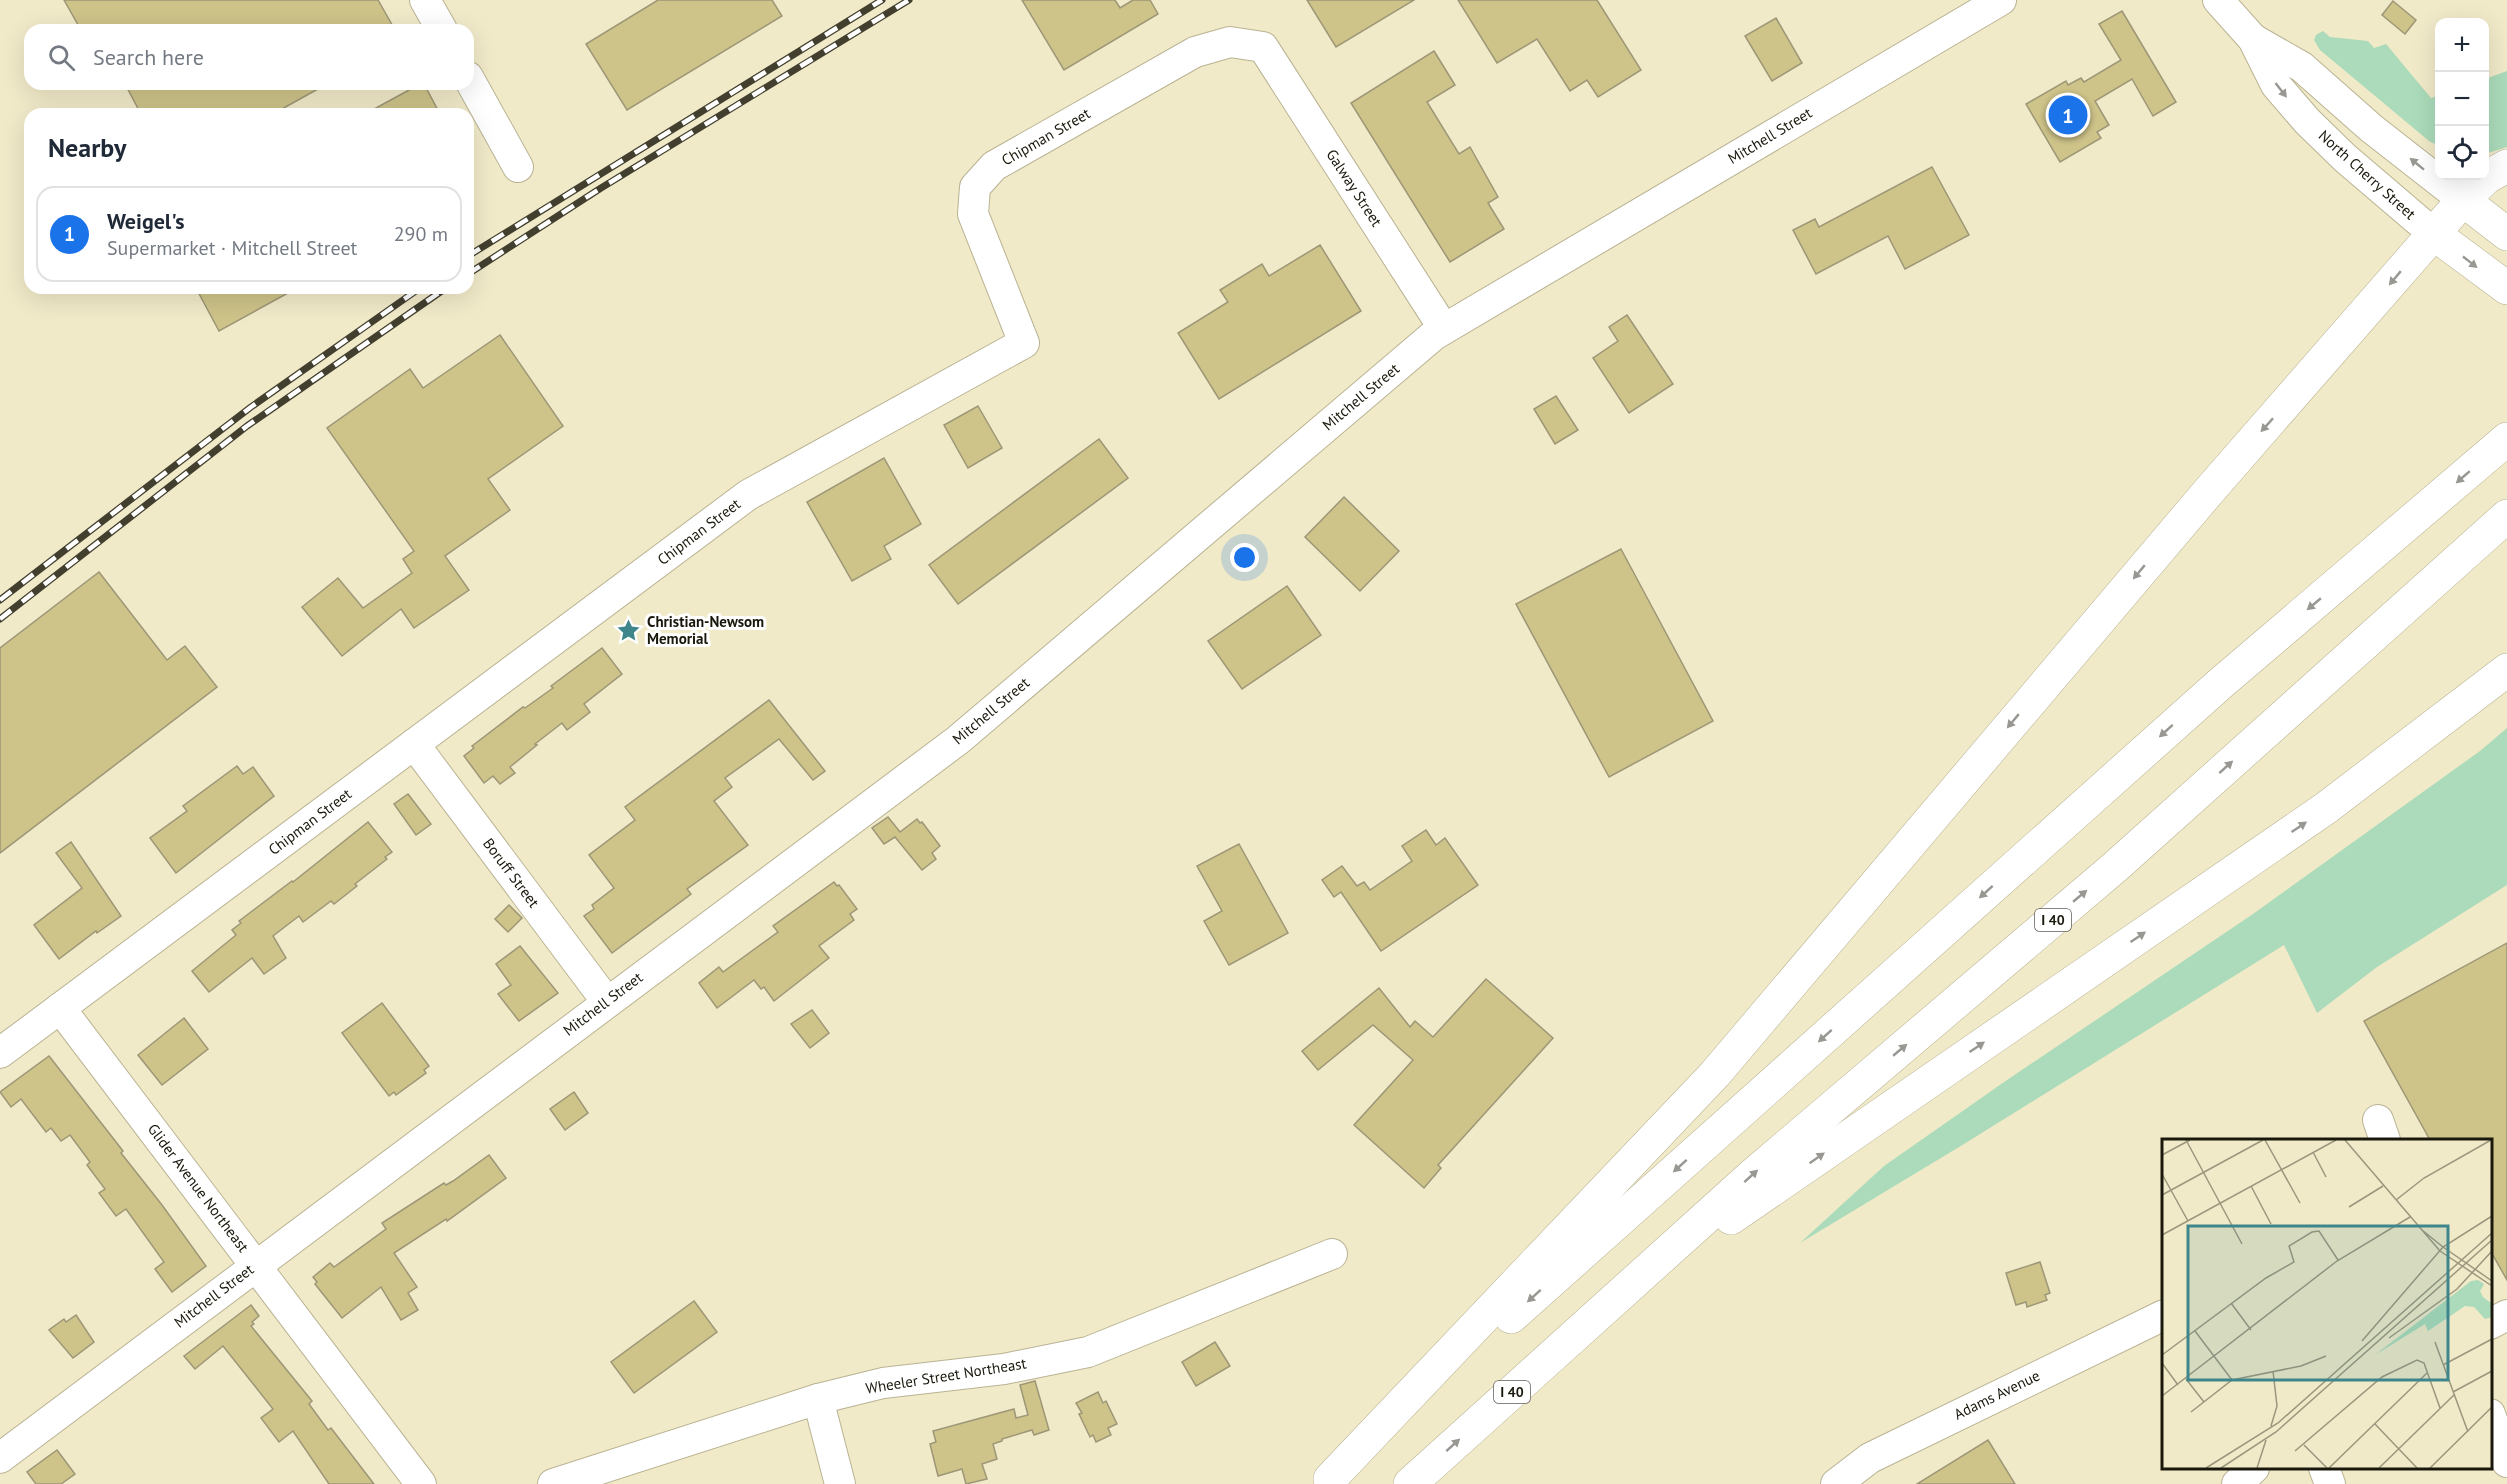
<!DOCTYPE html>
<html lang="en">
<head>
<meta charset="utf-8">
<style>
  body { margin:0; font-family:"PT Sans",sans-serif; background:#f6f6f7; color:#1f2937 }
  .controls { position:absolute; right:18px; top:18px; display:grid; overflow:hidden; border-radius:12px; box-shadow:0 6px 24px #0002 }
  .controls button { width:54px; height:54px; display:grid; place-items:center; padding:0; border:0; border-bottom:2px solid #e0e1e3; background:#fff; color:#1f2937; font:30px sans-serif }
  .you { position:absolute; left:1245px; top:558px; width:21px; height:21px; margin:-15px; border:4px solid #fff; border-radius:50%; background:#1a73e8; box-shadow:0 0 0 9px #1a73e833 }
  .badge { display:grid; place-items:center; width:39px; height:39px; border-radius:50%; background:#1a73e8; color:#fff; font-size:20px; font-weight:700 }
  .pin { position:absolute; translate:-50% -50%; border:3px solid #fff; box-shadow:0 2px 6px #0006 }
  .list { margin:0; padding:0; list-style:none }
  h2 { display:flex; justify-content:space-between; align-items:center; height:78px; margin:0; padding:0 24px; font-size:26px }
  h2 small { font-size:20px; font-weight:400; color:#747a83 }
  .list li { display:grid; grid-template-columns:39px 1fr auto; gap:18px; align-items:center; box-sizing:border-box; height:96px; margin:0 12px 12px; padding:0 12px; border:2px solid #e0e1e3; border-radius:18px }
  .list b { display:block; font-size:22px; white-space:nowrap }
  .list p { margin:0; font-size:20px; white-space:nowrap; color:#747a83 }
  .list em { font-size:20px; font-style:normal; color:#747a83 }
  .icon { flex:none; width:33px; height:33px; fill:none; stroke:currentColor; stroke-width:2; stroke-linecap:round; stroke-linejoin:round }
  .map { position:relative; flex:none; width:2507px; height:1484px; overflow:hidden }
  .search { position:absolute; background:#fff; box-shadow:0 6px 24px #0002; left:24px; top:24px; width:450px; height:66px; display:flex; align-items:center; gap:15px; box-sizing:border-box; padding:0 21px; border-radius:18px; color:#747a83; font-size:22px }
  .panel { position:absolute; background:#fff; box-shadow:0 6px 24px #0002; left:24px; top:108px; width:450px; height:186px; border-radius:18px }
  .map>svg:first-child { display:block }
  .green { fill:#abdbba }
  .building { fill:#cec389; stroke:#9d9777; stroke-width:1.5 }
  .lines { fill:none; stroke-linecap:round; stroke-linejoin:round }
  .minor-casing { stroke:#b9b393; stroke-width:32 }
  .major-casing { stroke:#b9b393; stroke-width:34 }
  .highway-casing { stroke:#b9b393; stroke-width:34 }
  .minor { stroke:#fff; stroke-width:30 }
  .major { stroke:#fff; stroke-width:33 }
  .highway { stroke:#fff; stroke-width:33 }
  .rail-casing { stroke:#423f2f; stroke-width:7 }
  .rail { stroke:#fff; stroke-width:4.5; stroke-dasharray:14; stroke-linecap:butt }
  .oneway { fill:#989792 }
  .labels { text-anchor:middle; stroke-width:6; stroke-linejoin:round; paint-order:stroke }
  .shield { fill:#fff; stroke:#5f5d55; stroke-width:1.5 }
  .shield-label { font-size:14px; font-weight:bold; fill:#1a180c }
  .street-label { font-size:15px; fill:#1a180c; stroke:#fff }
  .poi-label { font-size:15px; font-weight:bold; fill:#1a180c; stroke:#fff; text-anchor:start }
  .inset-road { fill:none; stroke:#9b967d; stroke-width:1.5 }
  .view { fill:#3e868b; fill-opacity:0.15; stroke:#3e868b; stroke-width:3 }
  .inset-edge { fill:none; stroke:#1a180c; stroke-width:3 }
</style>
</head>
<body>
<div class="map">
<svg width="2507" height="1484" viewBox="0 0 2507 1484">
  <rect width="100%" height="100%" fill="#f1eac9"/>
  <g class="green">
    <polygon points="2323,31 2330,37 2368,41 2374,48 2386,44 2431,98 2439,95 2439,146 2429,141 2320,50 2314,40 2316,35"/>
    <polygon points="2507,71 2507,147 2485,154 2485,79"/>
    <polygon points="2507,728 2507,885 2377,967 2317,1013 2284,945 1964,1144 1800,1243 1884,1166 2007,1080 2253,914 2480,751"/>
  </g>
  <g class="building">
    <polygon points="64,0 378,0 395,30 81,30"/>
    <polygon points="658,0 772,0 782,16 627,110 586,44"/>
    <polygon points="1022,0 1115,0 1120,8 1133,0 1150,0 1158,14 1064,70"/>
    <polygon points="1307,0 1414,0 1336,47"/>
    <polygon points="1458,0 1597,0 1641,70 1598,97 1587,80 1570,91 1537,39 1497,63"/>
    <polygon points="2393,1 2416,20 2405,34 2382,15"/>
    <polygon points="2122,11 2176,102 2153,116 2132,79 2095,101 2109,125 2097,132 2101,138 2060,162 2026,104 2066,81 2068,85 2081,78 2084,82 2121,60 2099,24"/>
    <polygon points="1776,18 1802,63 1772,81 1745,36"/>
    <polygon points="1434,51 1455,85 1427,102 1459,154 1470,147 1498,197 1488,203 1504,229 1450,262 1351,103"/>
    <polygon points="125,84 327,84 273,114 141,114"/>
    <polygon points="420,84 424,84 440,114 365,114"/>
    <polygon points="1932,167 1969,235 1905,269 1888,236 1816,274 1793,230 1815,219 1819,227"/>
    <polygon points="1320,245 1361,311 1219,399 1178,333 1228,302 1220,290 1262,264 1269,276"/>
    <polygon points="196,288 297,288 219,331"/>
    <polygon points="1627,315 1673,384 1629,413 1593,358 1618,341 1609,327"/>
    <polygon points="500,335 563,426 488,479 510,510 445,556 469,590 414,628 401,609 342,656 302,607 338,578 363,608 412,573 403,559 414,551 327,428 410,369 423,388"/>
    <polygon points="1556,396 1578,430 1555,444 1534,409"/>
    <polygon points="978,406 1002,448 968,468 944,425"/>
    <polygon points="1099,439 1128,478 958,604 929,565"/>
    <polygon points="884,458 921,524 884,546 891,559 852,581 807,502"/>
    <polygon points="1344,497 1399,551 1360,591 1305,537"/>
    <polygon points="1621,549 1713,721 1609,777 1516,604"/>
    <polygon points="99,572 167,660 185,646 217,687 0,853 0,648"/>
    <polygon points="1287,586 1321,635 1242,689 1208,641"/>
    <polygon points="602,648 622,674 584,704 590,712 567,730 562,723 535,744 537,745 510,767 515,773 500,784 493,776 484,783 464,756 474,748 472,746 523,707 525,708 553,688 551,686"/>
    <polygon points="769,700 825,771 813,780 779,739 725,778 732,787 714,801 748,845 687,889 691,894 612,953 584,916 594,909 592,905 614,888 589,855 635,820 625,807"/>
    <polygon points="237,766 243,774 253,767 274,796 176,873 150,838 187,811 183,806"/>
    <polygon points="408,794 431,824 416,835 394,804"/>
    <polygon points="888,817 900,832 917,819 920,823 922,822 940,846 932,853 936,859 922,870 895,837 884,844 872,828"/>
    <polygon points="368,822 392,852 385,857 387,859 355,884 357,886 334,904 331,901 303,922 299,916 273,936 286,958 264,974 252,958 209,992 192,971 236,935 232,930 241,923 239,921 292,881 293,882"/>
    <polygon points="1426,830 1436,845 1445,838 1478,885 1381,951 1341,892 1334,897 1322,880 1342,866 1357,886 1364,882 1370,890 1412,861 1402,846"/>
    <polygon points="71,842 121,916 97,933 96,931 59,959 34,925 82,888 56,853"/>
    <polygon points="1239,844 1288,933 1229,965 1204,921 1222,911 1197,866"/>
    <polygon points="834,882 837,886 839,885 857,909 850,914 854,920 819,946 829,958 774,1001 764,987 761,989 754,980 717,1008 699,983 719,967 723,972 778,932 773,926"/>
    <polygon points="509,905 522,918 508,932 495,919"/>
    <polygon points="2507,943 2507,1280 2490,1250 2490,1140 2430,1140 2364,1021"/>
    <polygon points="520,946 558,993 519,1021 498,994 511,985 496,964"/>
    <polygon points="1486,979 1553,1038 1438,1165 1441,1168 1424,1188 1354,1125 1413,1060 1373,1025 1318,1070 1302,1051 1379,988 1410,1027 1415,1021 1433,1037"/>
    <polygon points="382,1003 429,1066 424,1070 426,1073 396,1095 394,1092 389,1096 342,1033"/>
    <polygon points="812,1010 829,1033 810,1048 791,1024"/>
    <polygon points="184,1018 208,1049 162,1085 138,1055"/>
    <polygon points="49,1056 123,1151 121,1153 162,1205 206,1266 172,1292 155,1269 164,1262 126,1209 116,1216 99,1193 105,1189 87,1165 90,1162 70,1135 61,1141 51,1128 46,1132 21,1099 11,1107 0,1092"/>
    <polygon points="574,1092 588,1113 565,1130 550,1109"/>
    <polygon points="489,1155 506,1178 447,1221 446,1219 394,1253 417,1287 408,1293 418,1310 401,1320 381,1287 342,1318 315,1284 317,1282 313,1277 330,1263 334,1267 386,1229 382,1223 444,1183 446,1185 453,1181"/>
    <polygon points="2040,1262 2050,1293 2045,1295 2047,1300 2027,1307 2026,1302 2016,1305 2006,1273"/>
    <polygon points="694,1301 717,1332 634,1393 611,1362"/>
    <polygon points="251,1305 259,1316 252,1322 254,1324 251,1326 312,1401 309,1404 328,1430 331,1428 374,1484 329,1484 293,1431 279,1442 261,1418 273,1409 223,1346 195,1369 184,1356"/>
    <polygon points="76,1315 94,1342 73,1358 49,1330 64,1319 66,1322"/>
    <polygon points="1215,1342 1230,1366 1196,1386 1182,1362"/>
    <polygon points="1035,1381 1049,1430 1034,1435 1032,1430 1002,1439 1002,1441 993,1444 997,1459 982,1464 987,1479 966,1484 962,1469 938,1476 930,1444 936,1442 933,1431 1014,1409 1016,1418 1028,1415 1020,1385"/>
    <polygon points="1098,1392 1103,1403 1106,1401 1117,1424 1108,1428 1111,1435 1096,1442 1093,1435 1090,1437 1079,1414 1082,1413 1076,1403"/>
    <polygon points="1988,1440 2015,1484 1917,1484"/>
    <polygon points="57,1450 75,1474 61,1484 36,1484 27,1472"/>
  </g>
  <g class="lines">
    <defs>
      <g id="minor">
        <polyline points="425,0 442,30"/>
        <polyline points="2218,0 2253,39 2276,85 2307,121 2345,158 2434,234"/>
        <polyline points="2253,39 2302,67 2371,128 2463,200"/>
        <polyline points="468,77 518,167"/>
        <polyline points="414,744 607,1002"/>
        <polyline points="60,1008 421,1484"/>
        <polyline points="0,1053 748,495 1024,343 973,214 975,187 994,166 1195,52 1230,42 1263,47 1444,329"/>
        <polyline points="2378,1120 2385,1140"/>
        <polyline points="2490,1324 2507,1315"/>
        <polyline points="818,1399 840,1484"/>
        <polyline points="2490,1414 2507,1462"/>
        <polyline points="0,1458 958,740 1434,335 2001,0"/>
        <polyline points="2324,1468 2330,1484"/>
        <polyline points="553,1484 818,1399 883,1383 1004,1369 1088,1352 1332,1254"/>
        <polyline points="1836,1484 1870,1458 2164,1315"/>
        <polyline points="2237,1484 2254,1468"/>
      </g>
      <g id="major">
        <polyline points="2463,200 2507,234"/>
        <polyline points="2434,234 2507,288"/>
      </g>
      <g id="highway">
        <polyline points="1731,1218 2326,808 2507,670"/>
        <polyline points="1511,1317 2221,683 2507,439"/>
        <polyline points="1330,1479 1715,1074 2209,491 2463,200 2487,177 2507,166"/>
        <polyline points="1410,1484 1755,1173 2115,867 2507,516"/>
      </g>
    </defs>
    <use href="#minor" class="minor-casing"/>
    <use href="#major" class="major-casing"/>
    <use href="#highway" class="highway-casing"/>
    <use href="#minor" class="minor"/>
    <use href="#major" class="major"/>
    <use href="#highway" class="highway"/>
    <defs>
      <g id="rail">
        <polyline points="468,256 882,0"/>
        <polyline points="468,274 601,188 909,0"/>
        <polyline points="0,600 251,407 420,288"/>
        <polyline points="0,619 247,426 446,288"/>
      </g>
    </defs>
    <use href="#rail" class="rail-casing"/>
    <use href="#rail" class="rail"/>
  </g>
  <defs><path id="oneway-solid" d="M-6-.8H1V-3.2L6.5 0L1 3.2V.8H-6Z" transform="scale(1.5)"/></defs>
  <g class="oneway">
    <use href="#oneway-solid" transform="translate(2281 90) rotate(52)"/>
    <use href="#oneway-solid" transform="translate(2417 164) rotate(-141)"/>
    <use href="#oneway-solid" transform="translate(2470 262) rotate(38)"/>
    <use href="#oneway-solid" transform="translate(2395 278) rotate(130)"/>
    <use href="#oneway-solid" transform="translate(2267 425) rotate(132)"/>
    <use href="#oneway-solid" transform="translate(2463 477) rotate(139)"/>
    <use href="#oneway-solid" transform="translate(2139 572) rotate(130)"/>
    <use href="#oneway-solid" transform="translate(2314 604) rotate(140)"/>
    <use href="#oneway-solid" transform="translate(2013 721) rotate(130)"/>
    <use href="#oneway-solid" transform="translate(2166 731) rotate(138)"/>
    <use href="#oneway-solid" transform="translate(2226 767) rotate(-42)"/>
    <use href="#oneway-solid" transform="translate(2299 827) rotate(-34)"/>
    <use href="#oneway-solid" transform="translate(1986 892) rotate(138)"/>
    <use href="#oneway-solid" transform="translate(2080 896) rotate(-40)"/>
    <use href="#oneway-solid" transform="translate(2138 937) rotate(-34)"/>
    <use href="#oneway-solid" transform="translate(1825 1036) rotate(138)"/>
    <use href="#oneway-solid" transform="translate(1977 1047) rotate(-34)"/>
    <use href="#oneway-solid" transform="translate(1900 1050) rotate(-40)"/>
    <use href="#oneway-solid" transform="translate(1817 1158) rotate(-35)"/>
    <use href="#oneway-solid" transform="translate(1680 1166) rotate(138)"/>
    <use href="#oneway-solid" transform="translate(1751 1176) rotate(-42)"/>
    <use href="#oneway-solid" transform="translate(1534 1296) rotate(138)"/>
    <use href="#oneway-solid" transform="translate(1453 1445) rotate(-42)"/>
  </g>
  <defs>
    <symbol id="sight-bare" viewBox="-9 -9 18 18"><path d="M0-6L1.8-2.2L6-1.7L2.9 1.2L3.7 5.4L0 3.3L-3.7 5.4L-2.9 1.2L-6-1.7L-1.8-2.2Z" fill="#3e868b" stroke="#fff" stroke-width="2.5" paint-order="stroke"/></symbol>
  </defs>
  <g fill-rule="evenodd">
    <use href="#sight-bare" x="612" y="614" width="33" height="33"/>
  </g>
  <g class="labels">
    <g class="shield">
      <rect x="2035" y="909" width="36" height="22" rx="4.5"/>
      <rect x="1494" y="1381" width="36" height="22" rx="4.5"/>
    </g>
    <g class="shield-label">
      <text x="2053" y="925">I 40</text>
      <text x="1512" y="1397">I 40</text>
    </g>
    <g class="street-label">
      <text transform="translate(1770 136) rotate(-31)" y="5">Mitchell Street</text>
      <text transform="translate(1046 137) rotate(-30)" y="5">Chipman Street</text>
      <text transform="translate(2367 175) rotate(42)" y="5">North Cherry Street</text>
      <text transform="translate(1354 188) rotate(57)" y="5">Galway Street</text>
      <text transform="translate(1361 397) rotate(-40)" y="5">Mitchell Street</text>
      <text transform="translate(699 532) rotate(-37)" y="5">Chipman Street</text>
      <text transform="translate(991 711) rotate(-40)" y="5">Mitchell Street</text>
      <text transform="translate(310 822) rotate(-37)" y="5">Chipman Street</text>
      <text transform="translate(511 873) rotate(53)" y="5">Boruff Street</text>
      <text transform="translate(603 1004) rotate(-37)" y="5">Mitchell Street</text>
      <text transform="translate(198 1188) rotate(53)" y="5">Glider Avenue Northeast</text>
      <text transform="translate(214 1296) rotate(-37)" y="5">Mitchell Street</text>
      <text transform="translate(946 1376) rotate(-9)" y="5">Wheeler Street Northeast</text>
      <text transform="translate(1997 1395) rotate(-26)" y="5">Adams Avenue</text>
    </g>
    <g class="poi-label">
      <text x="647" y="627">Christian-Newsom<tspan x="647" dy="17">Memorial</tspan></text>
    </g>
  </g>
  <g transform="translate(2162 1139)">
    <rect width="330" height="330" fill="#f1eac9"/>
    <path d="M316 141 322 145 318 152 321 158 330 165V178L323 180 312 168 303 167 266 192 263 185 213 216 309 142Z" fill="#abdbba"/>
    <path class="inset-road" d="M24 1 80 105M103 1 138 64M183 1 278 112M151 13 164 38M0 16 28 1M0 35 26 82M89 47 109 85M0 56 101 1M234 61 262 39 329 1M187 68 221 47M260 91 281 108M0 96 174 1M281 108 330 142M278 112 330 147M69 164 89 191M33 192 70 241M227 199 295 150 330 112M200 202 281 108 330 77M273 203 306 293M0 216 104 139 132 123 127 107 150 93 157 92 176 121M0 224 16 246M281 226 330 200M24 240 42 263M291 253 330 232M0 257 175 122 248 78M29 273 70 241 139 227 164 217M213 285 255 329M109 287 115 267 111 232M142 306 165 329M133 312 220 238 255 221 262 224 278 269M44 329 116 284 330 94M59 329 114 293 330 101M95 329 104 301M167 329 265 234M217 329 292 256M268 329 330 268"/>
    <path class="view" d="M26 87H286V241H26Z"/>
    <rect width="330" height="330" class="inset-edge"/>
  </g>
</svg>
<div class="controls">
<button>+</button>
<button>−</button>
<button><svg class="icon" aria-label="locate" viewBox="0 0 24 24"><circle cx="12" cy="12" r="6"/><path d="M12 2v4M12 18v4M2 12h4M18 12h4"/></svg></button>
</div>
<div class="you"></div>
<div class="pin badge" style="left:2068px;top:115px">1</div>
<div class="search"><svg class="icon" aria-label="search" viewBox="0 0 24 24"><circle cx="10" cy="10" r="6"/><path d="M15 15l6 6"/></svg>Search here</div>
<section class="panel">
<h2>Nearby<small></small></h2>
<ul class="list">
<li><span class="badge">1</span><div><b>Weigel's</b><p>Supermarket · Mitchell Street</p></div><em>290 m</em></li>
</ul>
</section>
</div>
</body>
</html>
